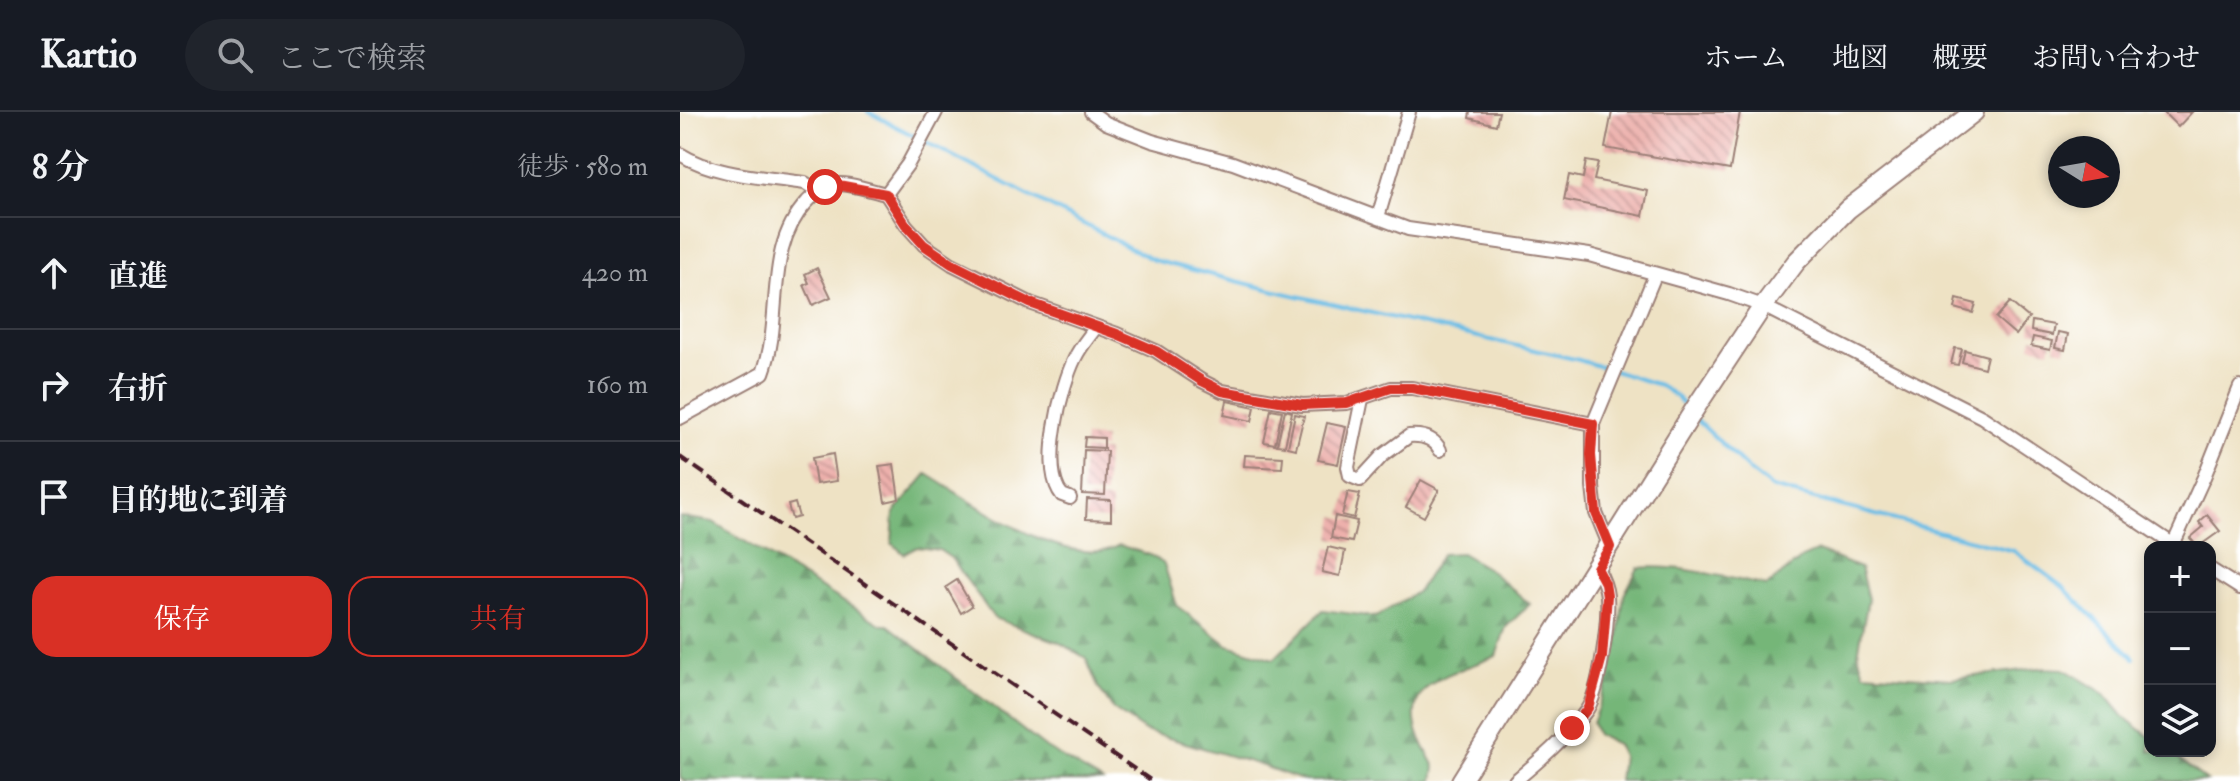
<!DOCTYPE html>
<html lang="ja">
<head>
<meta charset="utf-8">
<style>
  body { margin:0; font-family:"IM FELL Double Pica","Noto Serif JP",serif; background:#20242c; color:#f1f3f6 }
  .controls { position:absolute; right:24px; bottom:24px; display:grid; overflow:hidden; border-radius:16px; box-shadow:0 4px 12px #0003 }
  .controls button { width:72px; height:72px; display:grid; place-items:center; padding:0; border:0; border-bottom:2px solid #363941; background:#171b24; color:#f1f3f6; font:40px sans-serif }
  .compass { position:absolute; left:1368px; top:24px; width:72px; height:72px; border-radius:50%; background:#171b24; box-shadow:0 4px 12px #0003; rotate:101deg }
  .stop { position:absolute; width:24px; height:24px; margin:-18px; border:6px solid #d93025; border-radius:50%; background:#fff }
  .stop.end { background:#d93025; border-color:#fff; box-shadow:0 2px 8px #0008 }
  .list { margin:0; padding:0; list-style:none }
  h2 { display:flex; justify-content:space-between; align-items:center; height:104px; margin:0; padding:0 32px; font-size:34px }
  h2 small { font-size:26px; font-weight:400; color:#9ea1a6 }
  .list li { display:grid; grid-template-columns:52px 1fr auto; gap:24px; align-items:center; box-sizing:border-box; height:112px; padding:0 32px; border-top:2px solid #363941 }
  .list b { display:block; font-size:30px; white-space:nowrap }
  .list em { font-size:26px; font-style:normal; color:#9ea1a6 }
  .actions { display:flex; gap:16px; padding:24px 32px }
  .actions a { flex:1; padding:18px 0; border:2px solid #d93025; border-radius:24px; text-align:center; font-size:28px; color:#d93025 }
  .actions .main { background:#d93025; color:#fff }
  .icon { flex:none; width:44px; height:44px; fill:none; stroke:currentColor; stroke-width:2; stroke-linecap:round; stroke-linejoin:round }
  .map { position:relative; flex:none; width:1560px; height:669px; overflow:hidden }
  header { display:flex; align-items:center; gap:48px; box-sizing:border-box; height:112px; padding:0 40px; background:#171b24; border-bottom:2px solid #363941 }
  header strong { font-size:38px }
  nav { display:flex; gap:44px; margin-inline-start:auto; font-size:28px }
  .search { width:560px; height:72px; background:#20242c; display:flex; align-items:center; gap:20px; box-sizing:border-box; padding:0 28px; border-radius:44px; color:#9ea1a6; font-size:30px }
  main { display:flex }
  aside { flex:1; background:#171b24 }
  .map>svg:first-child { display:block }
  .forest { fill:url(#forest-firs); stroke:#5f6a52; stroke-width:2 }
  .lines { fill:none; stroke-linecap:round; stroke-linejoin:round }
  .stream { stroke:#6abde6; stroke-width:4 }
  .building { fill:url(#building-back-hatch) }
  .street-casing { stroke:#9c8078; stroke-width:16 }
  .secondary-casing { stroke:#9c8078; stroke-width:22 }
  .street { stroke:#fff; stroke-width:12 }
  .secondary { stroke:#fff; stroke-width:18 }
  .rail { stroke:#4a1f2b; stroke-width:4; stroke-dasharray:12 6; stroke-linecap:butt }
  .route { stroke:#d93025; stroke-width:10 }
</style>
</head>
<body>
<header>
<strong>Kartio</strong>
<div class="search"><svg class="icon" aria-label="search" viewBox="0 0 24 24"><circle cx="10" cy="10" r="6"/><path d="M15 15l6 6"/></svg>ここで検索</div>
<nav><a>ホーム</a><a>地図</a><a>概要</a><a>お問い合わせ</a></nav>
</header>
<main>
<aside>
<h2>8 分<small>徒歩 · 580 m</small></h2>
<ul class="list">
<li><svg class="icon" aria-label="ahead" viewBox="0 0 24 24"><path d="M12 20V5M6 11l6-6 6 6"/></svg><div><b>直進</b></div><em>420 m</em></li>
<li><svg class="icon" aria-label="right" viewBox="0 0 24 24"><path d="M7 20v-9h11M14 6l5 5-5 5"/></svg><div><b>右折</b></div><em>160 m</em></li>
<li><svg class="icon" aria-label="arrive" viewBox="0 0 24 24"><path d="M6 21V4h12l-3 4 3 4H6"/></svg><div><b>目的地に到着</b></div></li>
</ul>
<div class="actions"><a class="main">保存</a><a>共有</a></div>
</aside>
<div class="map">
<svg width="1560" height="669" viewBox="0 0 1560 669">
  <defs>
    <pattern id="forest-firs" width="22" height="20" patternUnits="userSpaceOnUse" patternTransform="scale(2)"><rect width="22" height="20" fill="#74b678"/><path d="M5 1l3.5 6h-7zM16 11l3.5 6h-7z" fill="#619363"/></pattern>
    <pattern id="building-back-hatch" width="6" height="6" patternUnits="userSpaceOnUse" patternTransform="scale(2)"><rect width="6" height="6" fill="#edb0ac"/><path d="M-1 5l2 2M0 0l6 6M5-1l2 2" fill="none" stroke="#c28f8c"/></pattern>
  </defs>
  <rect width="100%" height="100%" fill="#fff"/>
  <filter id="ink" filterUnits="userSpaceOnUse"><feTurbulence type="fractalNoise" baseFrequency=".0125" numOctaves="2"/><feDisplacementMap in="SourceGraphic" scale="16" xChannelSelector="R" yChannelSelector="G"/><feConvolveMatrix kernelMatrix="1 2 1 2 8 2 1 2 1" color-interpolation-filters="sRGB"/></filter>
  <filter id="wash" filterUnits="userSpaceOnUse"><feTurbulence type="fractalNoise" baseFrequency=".006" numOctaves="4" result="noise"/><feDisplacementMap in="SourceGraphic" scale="32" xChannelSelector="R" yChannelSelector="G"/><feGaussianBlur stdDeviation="1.8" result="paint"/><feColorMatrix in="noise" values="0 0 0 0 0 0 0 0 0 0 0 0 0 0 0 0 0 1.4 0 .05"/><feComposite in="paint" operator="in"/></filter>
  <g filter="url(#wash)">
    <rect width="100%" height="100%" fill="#eee2c4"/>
    <g class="forest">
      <path d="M247 362C290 388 390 462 439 433L470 443 484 452 497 494 548 533 594 547 643 498 696 505 738 479 762 442 781 441 808 457 850 492 826 515 816 544C778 561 716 568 740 627 744 636 751 646 755 655L753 669H625L577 652 465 619 433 597 418 575 406 546 378 530 314 506 271 446 259 438 237 435 224 442 212 431 214 401Z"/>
      <polygon points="0,405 33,410 202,513 208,513 366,636 422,669 4,669 0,665"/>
      <path d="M1138 439 1180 456 1188 487 1178 542 1184 561 1271 567 1359 556 1384 557 1425 582 1444 605 1470 625V639H1488L1527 669H939L942 644 937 632 917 623 912 611 926 575 939 522 944 483 958 456C1001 452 1045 466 1087 474L1122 446Z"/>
    </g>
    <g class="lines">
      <g class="stream">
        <polyline points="188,0 473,148 600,180 899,248 979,273 997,285 1008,299"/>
        <polyline points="1014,305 1070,359 1092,376 1334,439 1383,475 1454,546"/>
      </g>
    </g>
    <g id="blocks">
      <g class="building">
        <polygon points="790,0 819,0 816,13 789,6"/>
        <polygon points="932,0 1060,0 1050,58 925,36"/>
        <polygon points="1483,0 1512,0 1498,15"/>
        <polygon points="906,49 918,51 914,68 968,79 963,104 884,88 889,63 903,66"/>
        <polygon points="137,156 151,185 133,193 124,173 129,171 125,162"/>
        <polygon points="1277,187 1296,192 1293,201 1275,196"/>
        <polygon points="1330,190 1349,206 1336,223 1316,206"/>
        <polygon points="1352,209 1374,213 1372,223 1351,219"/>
        <polygon points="1378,220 1388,222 1385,238 1375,236"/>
        <polygon points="1353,225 1372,229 1370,238 1351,234"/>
        <polygon points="1275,236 1282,237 1278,253 1271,252"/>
        <polygon points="1285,238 1307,244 1304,256 1282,250"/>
        <polygon points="547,289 575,295 572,309 544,303"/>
        <polygon points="591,297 602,299 595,332 584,330"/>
        <polygon points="605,298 612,300 605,334 597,333"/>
        <polygon points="615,302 624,304 616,337 608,335"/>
        <polygon points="647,311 666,315 658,352 638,348"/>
        <polygon points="405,325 424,326 424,336 404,335"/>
        <polygon points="404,338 427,339 425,383 402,382"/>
        <polygon points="153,342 157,369 136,372 132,346"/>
        <polygon points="565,343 603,345 602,356 564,354"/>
        <polygon points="214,352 219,387 205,390 199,354"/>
        <polygon points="741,368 759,378 744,405 726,395"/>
        <polygon points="668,380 680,382 674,406 662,403"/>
        <polygon points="407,387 431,388 431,408 406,407"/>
        <polygon points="115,391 119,405 112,407 108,393"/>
        <polygon points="1527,403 1540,419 1518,435 1510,426 1523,415 1519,410"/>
        <polygon points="655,404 677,409 672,430 651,426"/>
        <polygon points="648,435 665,439 660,464 642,460"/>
        <polygon points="277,468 292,494 281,501 266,475"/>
      </g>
    </g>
  </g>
  <g filter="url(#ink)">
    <use href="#blocks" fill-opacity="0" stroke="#9c8078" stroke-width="2"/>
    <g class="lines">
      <defs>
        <g id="street">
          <polyline points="411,0 426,11 472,29 553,51 728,117 909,143 1049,182 1083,194 1302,305 1497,435"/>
          <path d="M0 42C35 64 85 65 125 71L138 79"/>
          <polyline points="206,82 226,113 244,133 272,152 350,191 437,222 476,239 522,269 542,279 622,293 667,291 711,276 732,276 913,312"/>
          <polyline points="698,105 729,0"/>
          <path d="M682 287 668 355 670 364 680 368 702 344 729 324C742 323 754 326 760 338"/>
          <path d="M0 306 83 261C104 205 83 137 127 90 134 83 141 75 152 73 167 69 191 79 206 82L228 52 256 0"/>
          <path d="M390 386 382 383C360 357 381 274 395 246 400 235 409 225 416 215"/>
          <polyline points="1493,433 1524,365 1560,275"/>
          <polyline points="930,435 916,401 913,375 913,312 975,163"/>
          <polyline points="1530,457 1560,476"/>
          <path d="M835 669C860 648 886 626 906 599 920 580 929 509 927 484 926 473 922 465 917 456"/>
        </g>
        <polyline id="secondary" points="781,669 1016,295 1083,194 1116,150 1168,97 1294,0"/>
      </defs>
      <use href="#street" class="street-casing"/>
      <use href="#secondary" class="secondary-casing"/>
      <use href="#street" class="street"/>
      <use href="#secondary" class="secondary"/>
      <polyline class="rail" points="0,345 472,669"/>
    </g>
  </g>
  <g class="lines" filter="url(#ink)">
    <polyline class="route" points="145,75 153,72 206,82 226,113 244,133 272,152 350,191 437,222 476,239 522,269 542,279 622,293 667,291 711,276 732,276 913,312 911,343 916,401 930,435 917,456 925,471 927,484 922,545 908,596 892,616"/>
  </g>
</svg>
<div class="controls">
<button>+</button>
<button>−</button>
<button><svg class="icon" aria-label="layers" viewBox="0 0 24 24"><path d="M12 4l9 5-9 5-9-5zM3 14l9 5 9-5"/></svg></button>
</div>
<svg class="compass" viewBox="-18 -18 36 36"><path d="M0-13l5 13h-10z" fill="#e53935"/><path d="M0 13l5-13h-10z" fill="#9ea1a6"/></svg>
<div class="stop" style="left:145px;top:75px"></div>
<div class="stop end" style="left:892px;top:616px"></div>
</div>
</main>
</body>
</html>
